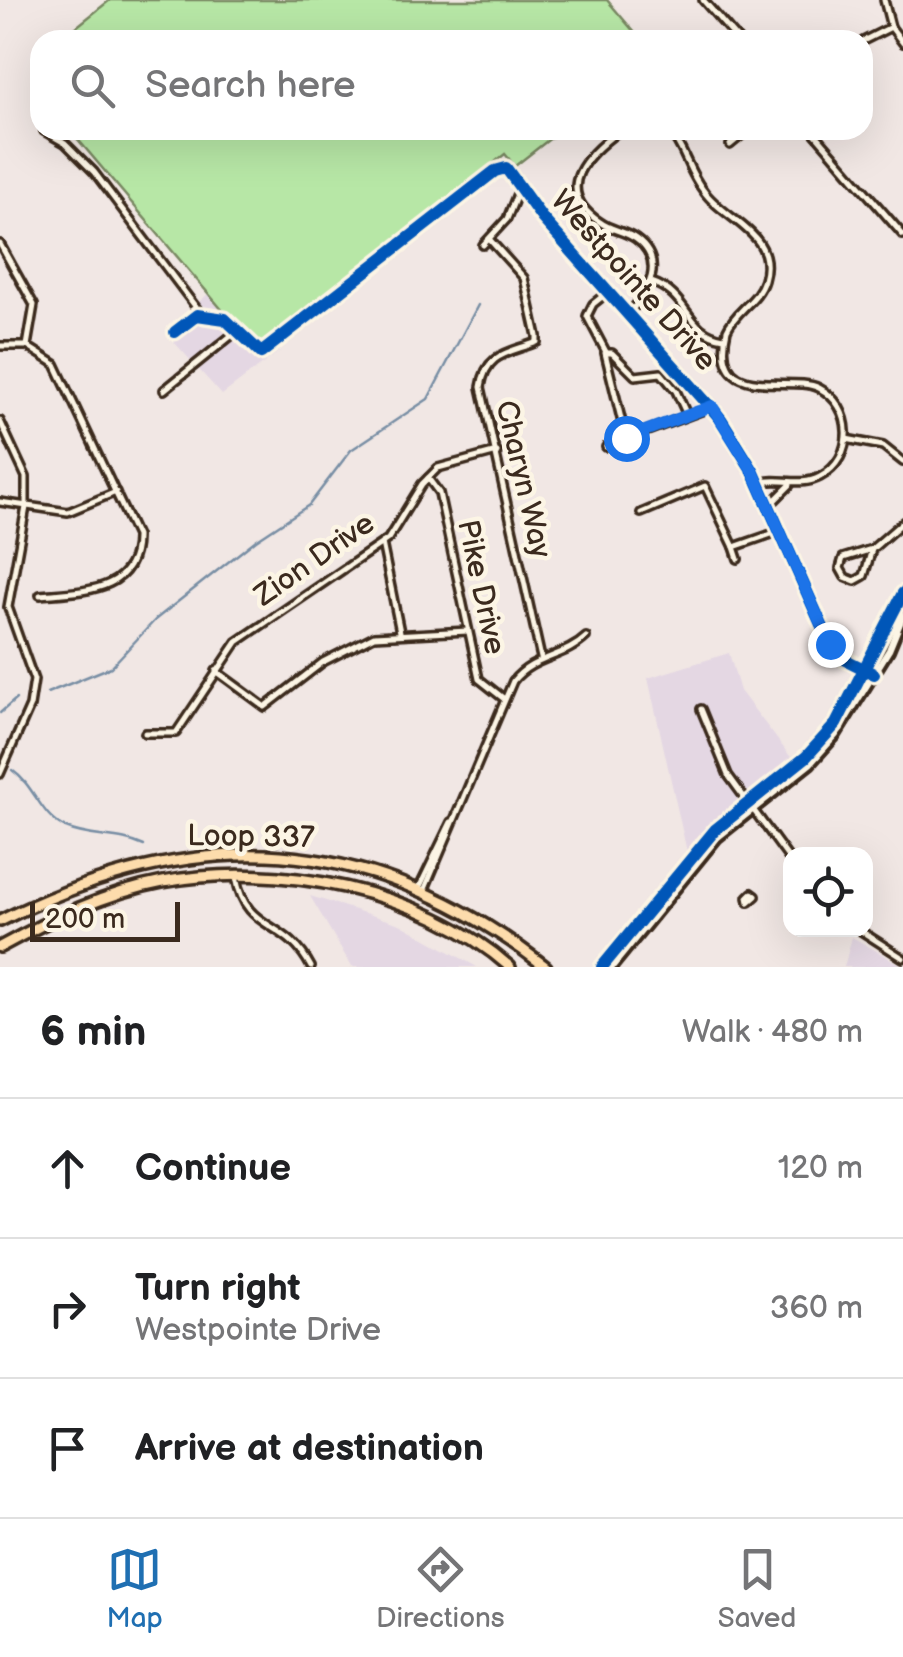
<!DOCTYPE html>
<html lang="en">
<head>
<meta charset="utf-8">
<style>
  body { margin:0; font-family:"Balsamiq Sans",sans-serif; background:#f2f2f2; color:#202124 }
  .controls { position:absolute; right:30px; bottom:30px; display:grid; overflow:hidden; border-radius:20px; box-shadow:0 10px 40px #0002 }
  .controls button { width:90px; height:90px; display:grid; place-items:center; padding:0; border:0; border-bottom:2px solid #e0e0e0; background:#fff; color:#202124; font:50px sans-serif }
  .scale { position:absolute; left:30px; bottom:25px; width:150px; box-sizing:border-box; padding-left:10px; border:5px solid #3b2a1e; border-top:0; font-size:28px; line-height:35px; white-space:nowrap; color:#3b2a1e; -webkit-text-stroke:8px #fcf5e5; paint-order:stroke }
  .stop { position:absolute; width:30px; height:30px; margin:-22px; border:8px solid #1a73e8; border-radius:50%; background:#fff }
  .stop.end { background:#1a73e8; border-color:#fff; box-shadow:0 2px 10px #0008 }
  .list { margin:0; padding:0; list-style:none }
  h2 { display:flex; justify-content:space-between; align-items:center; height:130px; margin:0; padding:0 40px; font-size:42px }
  h2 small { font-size:32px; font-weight:400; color:#757577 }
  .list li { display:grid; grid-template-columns:65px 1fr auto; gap:30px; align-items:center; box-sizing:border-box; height:140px; padding:0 40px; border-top:2px solid #e0e0e0 }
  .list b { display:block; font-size:38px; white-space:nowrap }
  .list p { margin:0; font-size:32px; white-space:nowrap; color:#757577 }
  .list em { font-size:32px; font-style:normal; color:#757577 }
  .icon { flex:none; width:55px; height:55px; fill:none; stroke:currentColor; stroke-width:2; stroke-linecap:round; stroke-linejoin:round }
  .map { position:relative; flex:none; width:903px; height:967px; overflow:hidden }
  .search { position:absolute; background:#fff; box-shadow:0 10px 40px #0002; left:30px; right:30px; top:30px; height:110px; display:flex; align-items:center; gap:25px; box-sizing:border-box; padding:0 35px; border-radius:30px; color:#757577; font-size:38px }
  .sheet { height:550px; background:#fff }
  nav { display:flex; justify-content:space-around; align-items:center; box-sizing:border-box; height:140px; border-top:2px solid #e0e0e0; background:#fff; font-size:28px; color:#757577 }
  nav a { display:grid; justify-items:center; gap:5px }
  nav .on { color:#1f6fb2 }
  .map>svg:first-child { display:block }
  .built { fill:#e4d7e3 }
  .green { fill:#b7e7a6; stroke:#798862; stroke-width:2.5 }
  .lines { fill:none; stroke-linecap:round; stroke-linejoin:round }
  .stream { stroke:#788ea4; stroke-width:2.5 }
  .minor-casing { stroke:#3b2a1e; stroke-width:12 }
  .tertiary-casing { stroke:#3b2a1e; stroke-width:14 }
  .primary-casing { stroke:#3b2a1e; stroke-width:16 }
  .minor { stroke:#fcf5e5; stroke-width:5 }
  .tertiary { stroke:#fcf5e5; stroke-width:6 }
  .primary { stroke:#fddcac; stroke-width:9 }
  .cycleway-casing { stroke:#fcf5e5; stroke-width:19 }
  .cycleway { stroke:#0057b8; stroke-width:12 }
  .route { stroke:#1a73e8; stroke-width:12 }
  .labels { text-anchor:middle; stroke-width:9; stroke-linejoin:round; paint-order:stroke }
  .street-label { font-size:30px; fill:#3b2a1e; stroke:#fcf5e5 }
</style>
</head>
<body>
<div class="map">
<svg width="903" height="967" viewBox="0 0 903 967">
  <rect width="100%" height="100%" fill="#f1e7e4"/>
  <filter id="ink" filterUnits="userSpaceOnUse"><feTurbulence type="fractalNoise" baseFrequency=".01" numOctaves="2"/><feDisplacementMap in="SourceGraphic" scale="20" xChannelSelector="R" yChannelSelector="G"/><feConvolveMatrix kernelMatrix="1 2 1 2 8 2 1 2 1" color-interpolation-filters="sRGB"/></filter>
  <g filter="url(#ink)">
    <g class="built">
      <polygon points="208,294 257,351 271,340 280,351 222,395 165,332"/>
      <polygon points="729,653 740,691 793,760 722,815 687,852 648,678"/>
      <polygon points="310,896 400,924 477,967 352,967"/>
      <polygon points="852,937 903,966 903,967 844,967"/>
    </g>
    <g class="green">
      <polygon points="110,0 607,0 641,40 60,40"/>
      <polygon points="70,130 561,130 515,166 505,154 257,351"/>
    </g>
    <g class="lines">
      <g class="stream">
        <polyline points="47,693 111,667 156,619 256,540 309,505 351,450 428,399 478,305"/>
        <polyline points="0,713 16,699"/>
        <path d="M12 770C35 786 40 816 66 828 91 839 119 834 144 846"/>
      </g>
      <defs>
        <g id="minor">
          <polyline points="703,0 738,40"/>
          <polyline points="884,0 891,27 903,43"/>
          <polyline points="863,41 891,27"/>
          <path d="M620 130C589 153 550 189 600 222 610 230 625 231 636 239 666 261 649 292 629 313"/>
          <path d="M669 130C685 149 688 171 703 190 724 221 778 233 764 280 758 301 736 310 727 330 709 407 791 373 819 388 854 406 856 458 820 477 799 488 779 476 759 483"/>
          <polyline points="812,130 903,235"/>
          <polyline points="44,131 65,143 94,172 201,314"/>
          <polyline points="730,145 748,130"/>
          <path d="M490 240 524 278 537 336V342C510 353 486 352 481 387L541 658"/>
          <polyline points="0,244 34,305 27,346"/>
          <polyline points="483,245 507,219 519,189"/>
          <path d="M651 282C691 295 684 332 724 338"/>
          <polyline points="175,332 197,315 225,319 261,353 495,171 506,168 542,218 721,419 753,471 830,644 844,659 874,674"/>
          <path d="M0 346H27L55 364 136 536C137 593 83 591 40 595"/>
          <polyline points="606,352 587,316 593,304 608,292"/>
          <polyline points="164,390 237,331"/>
          <polyline points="687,415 676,391 661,373 635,376 612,353 605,353 626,439 712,407"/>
          <polyline points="0,421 26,477 26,507 8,607 34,680 30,706 0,774"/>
          <polyline points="846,439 883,446 903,462"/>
          <polyline points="606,447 626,439"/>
          <polyline points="428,478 439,493 479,679 503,698"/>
          <polyline points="0,502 68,512 116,492"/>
          <polyline points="769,506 790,485"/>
          <polyline points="641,513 705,486 734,547"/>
          <polyline points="382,543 400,632"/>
          <polygon points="872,549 864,576 855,581 845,577 840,568 843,558"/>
          <polyline points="872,549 903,522"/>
          <polyline points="738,559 734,547 780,531"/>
          <polyline points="216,671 265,707 323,662 374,636 468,631"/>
          <polyline points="701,709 728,775 790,860"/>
          <polyline points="145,733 176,733 237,642 388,539 422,484 438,468 497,452"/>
          <path d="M236 877C246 934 285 917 311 967"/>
          <polyline points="419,888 451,822"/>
          <path d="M424 891 513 681C533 656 564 658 586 637"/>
          <polygon points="752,893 756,896 749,902 748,897"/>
          <polyline points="858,929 903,958"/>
        </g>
        <g id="tertiary">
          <polyline points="602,967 715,830 806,757 836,724 903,593"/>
          <polyline points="612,967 717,838 810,764 836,735 889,650 903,616"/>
        </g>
        <g id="primary">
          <path d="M0 921C196 823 371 830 546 967"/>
          <path d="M0 947C51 919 105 893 163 882 275 861 423 889 510 967"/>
        </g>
      </defs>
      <use href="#minor" class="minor-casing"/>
      <use href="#tertiary" class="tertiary-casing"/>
      <use href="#primary" class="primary-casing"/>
      <use href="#minor" class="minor"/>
      <use href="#tertiary" class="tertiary"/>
      <use href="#primary" class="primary"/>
      <defs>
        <g id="cycleway">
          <polyline points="175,332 197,315 225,319 261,353 495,171 506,168 542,218 721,419 753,471 830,644 844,659 874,674"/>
          <polyline points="602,967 715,830 806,757 836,724 903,593"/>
        </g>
      </defs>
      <use href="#cycleway" class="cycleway-casing"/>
      <use href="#cycleway" class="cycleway"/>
    </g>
  </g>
  <g class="lines" filter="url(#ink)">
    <polyline class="route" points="626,438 712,406 753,471 830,644"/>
  </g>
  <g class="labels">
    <g class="street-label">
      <text transform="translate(634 280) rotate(48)" y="10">Westpointe Drive</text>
      <text transform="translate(524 479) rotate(77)" y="10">Charyn Way</text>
      <text transform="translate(314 559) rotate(-35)" y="10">Zion Drive</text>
      <text transform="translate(482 587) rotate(78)" y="10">Pike Drive</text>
      <text transform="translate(251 836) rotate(1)" y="10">Loop 337</text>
    </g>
  </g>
</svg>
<div class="controls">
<button><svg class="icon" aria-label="locate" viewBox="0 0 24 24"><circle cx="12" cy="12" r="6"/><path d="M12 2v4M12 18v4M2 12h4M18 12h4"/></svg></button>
</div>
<div class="scale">200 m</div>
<div class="stop" style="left:626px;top:438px"></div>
<div class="stop end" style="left:830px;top:644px"></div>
<div class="search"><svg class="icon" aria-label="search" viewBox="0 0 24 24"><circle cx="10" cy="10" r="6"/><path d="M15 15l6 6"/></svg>Search here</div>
</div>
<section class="sheet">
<h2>6 min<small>Walk · 480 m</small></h2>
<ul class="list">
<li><svg class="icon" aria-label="ahead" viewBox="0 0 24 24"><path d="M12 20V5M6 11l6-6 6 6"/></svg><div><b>Continue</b></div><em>120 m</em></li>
<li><svg class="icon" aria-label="right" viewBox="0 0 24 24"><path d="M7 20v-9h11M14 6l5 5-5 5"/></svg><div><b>Turn right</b><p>Westpointe Drive</p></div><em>360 m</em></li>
<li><svg class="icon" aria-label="arrive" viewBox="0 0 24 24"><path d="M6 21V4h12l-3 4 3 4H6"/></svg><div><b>Arrive at destination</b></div></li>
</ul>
</section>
<nav>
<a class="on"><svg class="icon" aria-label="map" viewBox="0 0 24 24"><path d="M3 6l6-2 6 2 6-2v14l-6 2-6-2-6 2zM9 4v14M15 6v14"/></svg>Map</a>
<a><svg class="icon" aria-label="directions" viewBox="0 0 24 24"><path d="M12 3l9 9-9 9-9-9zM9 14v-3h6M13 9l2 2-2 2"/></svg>Directions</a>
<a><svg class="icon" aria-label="saved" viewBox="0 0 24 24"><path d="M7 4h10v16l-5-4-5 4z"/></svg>Saved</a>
</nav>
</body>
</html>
